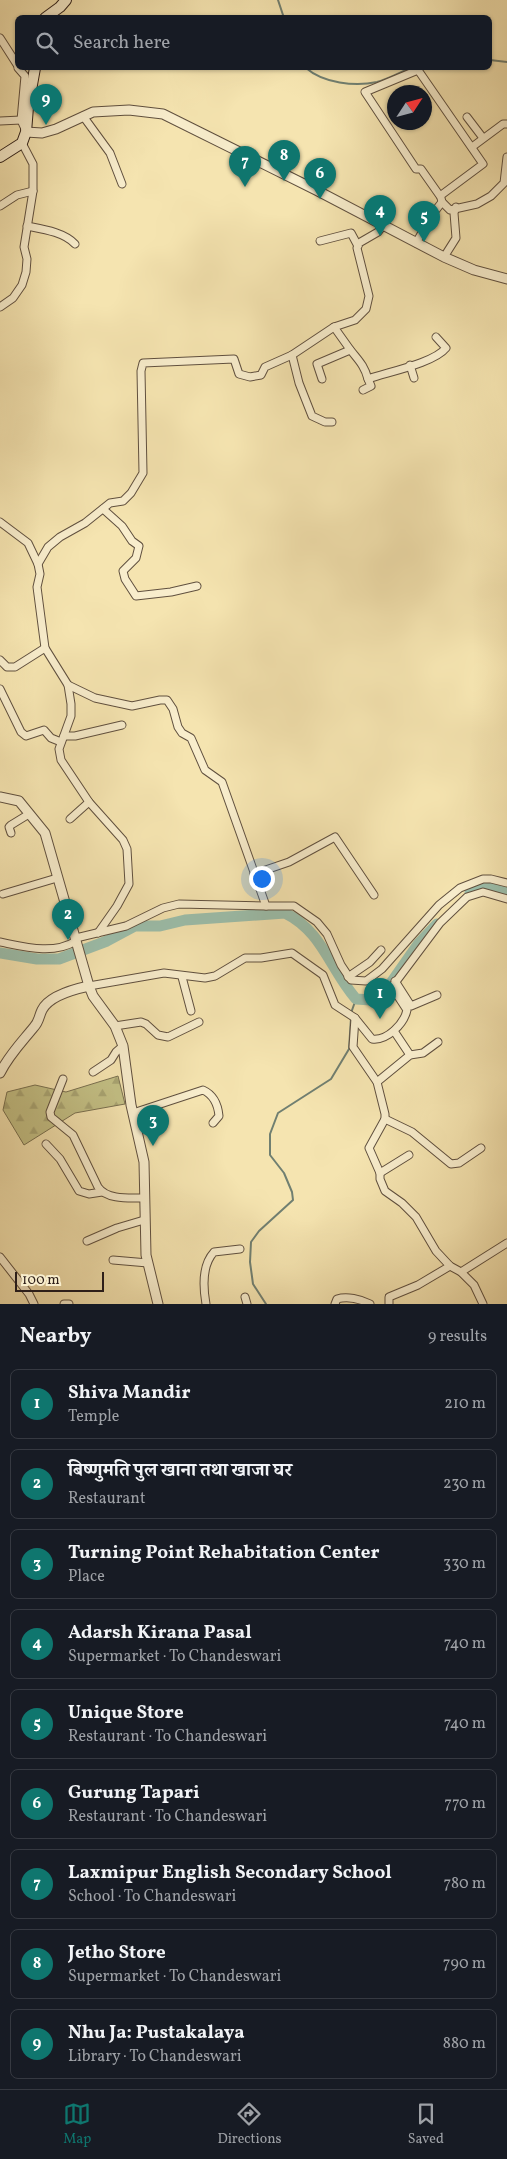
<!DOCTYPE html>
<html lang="en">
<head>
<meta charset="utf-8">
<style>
  body { margin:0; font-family:Vollkorn,"Noto Serif Devanagari",serif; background:#20242c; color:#f1f3f6 }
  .compass { position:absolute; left:387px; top:85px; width:45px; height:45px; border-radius:50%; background:#171b24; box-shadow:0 1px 4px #0004; rotate:54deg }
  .scale { position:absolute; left:15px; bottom:12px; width:89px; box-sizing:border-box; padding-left:5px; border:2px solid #2e1f19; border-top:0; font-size:14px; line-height:18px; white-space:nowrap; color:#2e1f19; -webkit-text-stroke:4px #f8edcc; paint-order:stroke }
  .you { position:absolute; left:261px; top:878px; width:18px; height:18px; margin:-12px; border:4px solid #fff; border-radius:50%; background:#1a73e8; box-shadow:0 0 0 8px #1a73e833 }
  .badge { display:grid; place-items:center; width:32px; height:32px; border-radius:50%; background:#0f766e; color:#fff; font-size:16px; font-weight:700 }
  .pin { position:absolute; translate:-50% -41px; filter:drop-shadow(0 1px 2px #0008) }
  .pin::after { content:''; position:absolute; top:26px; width:18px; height:15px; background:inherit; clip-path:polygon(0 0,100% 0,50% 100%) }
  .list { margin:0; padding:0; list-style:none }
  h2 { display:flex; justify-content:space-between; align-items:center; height:65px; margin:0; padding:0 20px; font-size:21px }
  h2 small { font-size:16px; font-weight:400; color:#9ea1a6 }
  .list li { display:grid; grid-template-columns:32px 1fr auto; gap:15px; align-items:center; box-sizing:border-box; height:70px; margin:0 10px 10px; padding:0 10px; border:1px solid #363941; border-radius:8px }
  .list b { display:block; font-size:19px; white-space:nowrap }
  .list p { margin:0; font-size:16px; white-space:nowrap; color:#9ea1a6 }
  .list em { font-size:16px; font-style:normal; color:#9ea1a6 }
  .icon { flex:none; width:28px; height:28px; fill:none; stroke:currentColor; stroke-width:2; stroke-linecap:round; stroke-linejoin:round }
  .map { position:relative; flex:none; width:507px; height:1304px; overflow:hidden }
  .search { position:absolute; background:#171b24; box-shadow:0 1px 4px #0004; left:15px; right:15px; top:15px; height:55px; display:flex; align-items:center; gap:12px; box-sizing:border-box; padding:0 18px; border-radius:8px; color:#9ea1a6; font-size:19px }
  .sheet { height:785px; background:#171b24 }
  nav { display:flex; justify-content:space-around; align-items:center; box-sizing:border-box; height:70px; border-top:1px solid #363941; background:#171b24; font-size:14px; color:#9ea1a6 }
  nav a { display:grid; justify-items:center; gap:2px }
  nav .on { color:#0f766e }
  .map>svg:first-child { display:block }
  .forest { fill:url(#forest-firs); stroke:#797050 }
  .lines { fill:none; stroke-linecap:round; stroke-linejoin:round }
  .stream { stroke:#707f71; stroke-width:2 }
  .river { stroke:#9cbfac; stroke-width:11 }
  .minor-casing { stroke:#60503f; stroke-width:9 }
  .tertiary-casing { stroke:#60503f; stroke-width:11 }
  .secondary-casing { stroke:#2e1f19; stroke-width:12 }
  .minor { stroke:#f8edcc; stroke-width:7 }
  .tertiary { stroke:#f8edcc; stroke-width:9 }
  .secondary { stroke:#f8edcc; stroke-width:10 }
</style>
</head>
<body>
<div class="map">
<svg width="507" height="1304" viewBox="0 0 507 1304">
  <defs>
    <pattern id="forest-firs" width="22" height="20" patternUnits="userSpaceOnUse" patternTransform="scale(1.25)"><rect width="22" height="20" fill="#c4c186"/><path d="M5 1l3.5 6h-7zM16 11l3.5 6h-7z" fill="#a9a573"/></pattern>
  </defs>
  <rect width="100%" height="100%" fill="#f5e4b0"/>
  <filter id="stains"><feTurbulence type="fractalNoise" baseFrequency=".004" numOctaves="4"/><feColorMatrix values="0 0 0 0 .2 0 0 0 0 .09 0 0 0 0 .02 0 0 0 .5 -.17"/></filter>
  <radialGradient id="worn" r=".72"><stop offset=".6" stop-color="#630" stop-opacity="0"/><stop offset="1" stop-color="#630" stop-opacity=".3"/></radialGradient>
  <polygon class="forest" points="118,1076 125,1104 75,1113 24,1145 3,1110 7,1092 35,1085 66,1092"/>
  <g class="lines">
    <g class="stream">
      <polyline points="278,0 284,18"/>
      <polyline points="490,60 507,62"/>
      <path d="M306 68C323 83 355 87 377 82 388 79 399 73 410 68"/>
      <polyline points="351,1013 356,999"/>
      <polyline points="266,1304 253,1284 250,1262 251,1242 259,1231 293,1200 292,1192 284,1173 270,1155 270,1134 278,1113 331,1079 349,1049 351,1018"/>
    </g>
    <g class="river">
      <polyline points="470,893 489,887 507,892"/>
      <path d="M0 953 37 959H59L107 941 135 926H160L185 920 285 913C322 931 330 969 356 999L371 1000 384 993 419 943 437 924"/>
    </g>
    <defs>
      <g id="minor">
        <polyline points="0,38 18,66"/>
        <polyline points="18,68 25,76 21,120 25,129"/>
        <polygon points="418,70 483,164 440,196 421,169 416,169 365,92"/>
        <polyline points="83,116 110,153 122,184"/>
        <polyline points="467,117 483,138"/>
        <polyline points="0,121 21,120"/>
        <polyline points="472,147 503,124 507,124"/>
        <polyline points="442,202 450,210 477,204 491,196 504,183 507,157"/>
        <polyline points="0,206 17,195 33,191"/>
        <path d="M27 226C42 229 64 232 75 244"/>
        <polyline points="320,241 351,233 358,246"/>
        <polyline points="416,243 432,215 442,202 441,198"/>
        <polyline points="444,257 456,238 454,213 456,207"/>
        <polyline points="0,307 13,298 22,285 26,272 27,259 24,247 33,191 33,164 22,143"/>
        <path d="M334 327C339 334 344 341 349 348 357 359 364 364 368 379 388 372 434 363 446 348L436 337"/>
        <polyline points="292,355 299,383 312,416 325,422 332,422"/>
        <polyline points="410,365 414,378"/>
        <polyline points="322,379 317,364 350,350"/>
        <polyline points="363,390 371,386 368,379"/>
        <polyline points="103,509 122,526 132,541 139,546 136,558 123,571 125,579 136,596 171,592 197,586"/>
        <polyline points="0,522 28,543 38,564 40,574 37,587 45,648 68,685 71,704 71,716 59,749 61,760 89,802 123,840 127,849 129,884 117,906 98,933"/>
        <polyline points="38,564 48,547 60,537 85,523 110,503 123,501 131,493 143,473 141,371 143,363 234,359 239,374 250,377 261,375 265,367 292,355 334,327 355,320 366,309 369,296 357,248 359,243 378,232 384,224"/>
        <polyline points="0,660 7,667 15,667 45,648"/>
        <polyline points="68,685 95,698 132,706 160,700 167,700 173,709 178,727 182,733 191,738 205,770 222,782 266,906 294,906 317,922 327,934 341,965 351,980 366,981 382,969 439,905 460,888 483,879 491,879 507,883"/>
        <polyline points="0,689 21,732 26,736 44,730 51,738 61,742"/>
        <polyline points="64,736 75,736 122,725"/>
        <polyline points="70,819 89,802"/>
        <polyline points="11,833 9,827 11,825 29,814"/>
        <polyline points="254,874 289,862 335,837 374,895"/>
        <polyline points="3,894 57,878"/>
        <polyline points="76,938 126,926 163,908 179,904 266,906"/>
        <path d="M0 942C25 947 53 955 76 941"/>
        <polyline points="182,977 191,1011"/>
        <polyline points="348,977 370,962 381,950"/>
        <polyline points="395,981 411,1006 437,995"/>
        <path d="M89 986 164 973 205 978 215 976 245 958H261L292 953 323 975 335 1005 355 1018 372 1039C387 1041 404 1024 407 1010L392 987 440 923 467 897 483 892 507 899"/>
        <polyline points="355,1018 353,1047 377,1082 385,1114 385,1119 369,1148 380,1173 380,1179 385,1191 402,1203 416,1217 436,1251 450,1266 461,1272 474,1285 483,1304"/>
        <polyline points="115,1026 141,1022 146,1024 158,1035 168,1037 199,1022"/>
        <polyline points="394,1031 410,1055"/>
        <polyline points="93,1072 111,1060 116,1052 123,1046"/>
        <path d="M63 1079 50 1112 51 1117 73 1135 98 1187C107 1200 129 1198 143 1198"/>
        <polyline points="377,1082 410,1055 423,1053 438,1042"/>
        <path d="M133 1113 203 1090C214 1095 218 1105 219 1116L213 1123"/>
        <polyline points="385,1119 412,1132 451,1164 459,1163 481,1148"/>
        <polyline points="46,1144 60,1159 79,1191 89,1194 102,1192"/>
        <polyline points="380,1173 409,1155"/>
        <polyline points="87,1241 117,1228 144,1220"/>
        <polyline points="0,1257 29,1294 34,1304"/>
        <polyline points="113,1260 148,1263"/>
        <polyline points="461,1272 507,1243"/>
        <polyline points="245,1297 247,1304"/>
        <polyline points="64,1304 69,1304"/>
        <path d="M206 1304C203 1287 202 1265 214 1252L240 1249"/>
        <path d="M335 1304 337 1299C347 1296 360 1299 370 1304"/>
        <polyline points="389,1304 389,1297 418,1285 450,1266"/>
      </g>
      <g id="tertiary">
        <polyline points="26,132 42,133 56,129 93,112 129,110 163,114 316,190 444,257 474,270 507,279"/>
        <polyline points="0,797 19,801 45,833 89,986 93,996 115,1026 123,1046 131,1105 144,1162 146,1255 158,1304"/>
        <path d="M0 1073C9 1055 21 1043 34 1027 39 1022 39 1016 42 1010 49 996 75 989 89 986"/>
      </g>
      <g id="secondary">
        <polyline points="45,18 60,7 66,0"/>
        <polyline points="0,157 22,143 26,132 28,107 35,68"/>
      </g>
    </defs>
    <use href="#minor" class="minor-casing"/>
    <use href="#tertiary" class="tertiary-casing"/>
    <use href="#secondary" class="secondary-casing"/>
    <use href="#minor" class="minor"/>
    <use href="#tertiary" class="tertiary"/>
    <use href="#secondary" class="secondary"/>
  </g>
  <rect width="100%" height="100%" filter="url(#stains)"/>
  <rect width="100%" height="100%" fill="url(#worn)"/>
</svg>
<svg class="compass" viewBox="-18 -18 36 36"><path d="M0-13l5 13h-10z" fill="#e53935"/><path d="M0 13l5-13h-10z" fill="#9ea1a6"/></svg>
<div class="scale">100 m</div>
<div class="you"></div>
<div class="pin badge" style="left:380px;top:1019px">1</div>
<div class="pin badge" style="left:68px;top:940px">2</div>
<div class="pin badge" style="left:153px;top:1146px">3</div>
<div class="pin badge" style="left:380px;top:236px">4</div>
<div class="pin badge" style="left:424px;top:242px">5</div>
<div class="pin badge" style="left:320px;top:199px">6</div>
<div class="pin badge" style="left:245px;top:187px">7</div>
<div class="pin badge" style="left:284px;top:181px">8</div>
<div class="pin badge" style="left:46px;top:125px">9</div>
<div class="search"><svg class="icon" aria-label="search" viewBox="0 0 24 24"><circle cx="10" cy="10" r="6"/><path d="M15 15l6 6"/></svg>Search here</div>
</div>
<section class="sheet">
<h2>Nearby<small>9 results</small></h2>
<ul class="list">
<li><span class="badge">1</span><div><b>Shiva Mandir</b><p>Temple</p></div><em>210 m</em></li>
<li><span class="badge">2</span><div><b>बिष्णुमति पुल खाना तथा खाजा घर</b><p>Restaurant</p></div><em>230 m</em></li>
<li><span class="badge">3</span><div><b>Turning Point Rehabitation Center</b><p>Place</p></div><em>330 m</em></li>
<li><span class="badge">4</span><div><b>Adarsh Kirana Pasal</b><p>Supermarket · To Chandeswari</p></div><em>740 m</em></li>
<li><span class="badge">5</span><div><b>Unique Store</b><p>Restaurant · To Chandeswari</p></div><em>740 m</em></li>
<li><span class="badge">6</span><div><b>Gurung Tapari</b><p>Restaurant · To Chandeswari</p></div><em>770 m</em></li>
<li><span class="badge">7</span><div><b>Laxmipur English Secondary School</b><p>School · To Chandeswari</p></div><em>780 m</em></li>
<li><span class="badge">8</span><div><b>Jetho Store</b><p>Supermarket · To Chandeswari</p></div><em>790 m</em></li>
<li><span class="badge">9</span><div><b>Nhu Ja: Pustakalaya</b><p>Library · To Chandeswari</p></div><em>880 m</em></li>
</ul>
</section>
<nav>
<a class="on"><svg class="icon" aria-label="map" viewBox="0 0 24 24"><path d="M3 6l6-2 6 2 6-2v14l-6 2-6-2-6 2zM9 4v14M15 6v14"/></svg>Map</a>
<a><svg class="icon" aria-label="directions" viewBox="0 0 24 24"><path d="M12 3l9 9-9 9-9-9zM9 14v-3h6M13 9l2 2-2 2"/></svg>Directions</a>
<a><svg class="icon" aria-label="saved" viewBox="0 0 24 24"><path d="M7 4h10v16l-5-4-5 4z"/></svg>Saved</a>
</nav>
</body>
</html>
